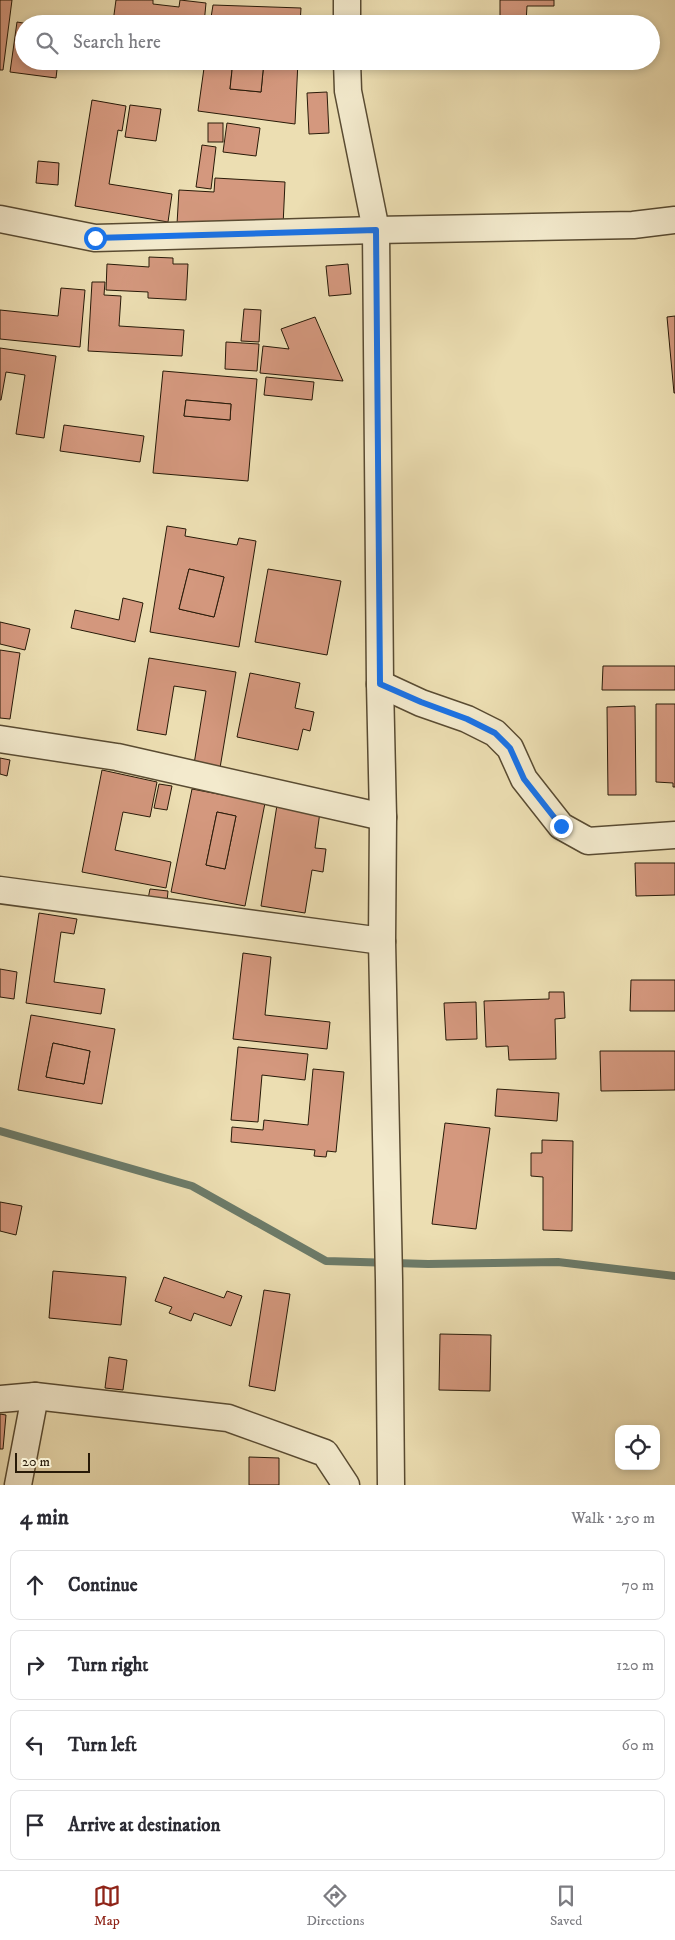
<!DOCTYPE html>
<html lang="en">
<head>
<meta charset="utf-8">
<style>
  body { margin:0; font-family:"IM FELL DW Pica",serif; background:#f7f7f7; color:#2b2b33 }
  .controls { position:absolute; right:15px; bottom:15px; display:grid; overflow:hidden; border-radius:10px; box-shadow:0 2px 8px #0003 }
  .controls button { width:45px; height:45px; display:grid; place-items:center; padding:0; border:0; border-bottom:1px solid #e1e1e2; background:#fff; color:#2b2b33; font:25px sans-serif }
  .scale { position:absolute; left:15px; bottom:12px; width:75px; box-sizing:border-box; padding-left:5px; border:2px solid #281a08; border-top:0; font-size:14px; line-height:18px; white-space:nowrap; color:#281a08; -webkit-text-stroke:4px #f3eacd; paint-order:stroke }
  .stop { position:absolute; width:15px; height:15px; margin:-11px; border:4px solid #1a73e8; border-radius:50%; background:#fff }
  .stop.end { background:#1a73e8; border-color:#fff; box-shadow:0 1px 5px #0008 }
  .list { margin:0; padding:0; list-style:none }
  h2 { display:flex; justify-content:space-between; align-items:center; height:65px; margin:0; padding:0 20px; font-size:21px }
  h2 small { font-size:16px; font-weight:400; color:#7c7c81 }
  .list li { display:grid; grid-template-columns:32px 1fr auto; gap:15px; align-items:center; box-sizing:border-box; height:70px; margin:0 10px 10px; padding:0 10px; border:1px solid #e1e1e2; border-radius:10px }
  .list b { display:block; font-size:19px; white-space:nowrap }
  .list em { font-size:16px; font-style:normal; color:#7c7c81 }
  .icon { flex:none; width:28px; height:28px; fill:none; stroke:currentColor; stroke-width:2; stroke-linecap:round; stroke-linejoin:round }
  .map { position:relative; flex:none; width:675px; height:1485px; overflow:hidden }
  .search { position:absolute; background:#fff; box-shadow:0 2px 8px #0003; left:15px; right:15px; top:15px; height:55px; display:flex; align-items:center; gap:12px; box-sizing:border-box; padding:0 18px; border-radius:28px; color:#7c7c81; font-size:19px }
  .sheet { height:385px; background:#fff }
  nav { display:flex; justify-content:space-around; align-items:center; box-sizing:border-box; height:70px; border-top:1px solid #e1e1e2; background:#fff; font-size:14px; color:#7c7c81 }
  nav a { display:grid; justify-items:center; gap:2px }
  nav .on { color:#8f2418 }
  .map>svg:first-child { display:block }
  .lines { fill:none; stroke-linecap:round; stroke-linejoin:round }
  .stream { stroke:#6c7b69; stroke-width:8 }
  .building { fill:#d4987e; stroke:#281a08; fill-rule:evenodd }
  .minor-casing { stroke:#594b32; stroke-width:29 }
  .minor { stroke:#f3eacd; stroke-width:26 }
  .route { stroke:#1a73e8; stroke-width:6 }
</style>
</head>
<body>
<div class="map">
<svg width="675" height="1485" viewBox="0 0 675 1485">
  <rect width="100%" height="100%" fill="#ecdeb2"/>
  <filter id="stains"><feTurbulence type="fractalNoise" baseFrequency=".004" numOctaves="4"/><feColorMatrix values="0 0 0 0 .2 0 0 0 0 .09 0 0 0 0 .02 0 0 0 .5 -.17"/></filter>
  <radialGradient id="worn" r=".72"><stop offset=".6" stop-color="#630" stop-opacity="0"/><stop offset="1" stop-color="#630" stop-opacity=".3"/></radialGradient>
  <g class="lines">
    <polyline class="stream" points="0,1131 192,1186 326,1261 428,1264 558,1262 675,1276"/>
  </g>
  <g class="building">
    <polygon points="0,0 12,0 3,70 0,70"/>
    <polygon points="116,0 153,0 153,4 179,7 180,0 206,3 204,24 113,22"/>
    <polygon points="500,0 554,0 554,6 527,6 526,23 500,22"/>
    <polygon points="213,5 301,8 300,24 210,24"/>
    <polygon points="17,22 29,24 24,24 24,61 58,61 56,78 10,72"/>
    <polygon points="205,61 233,61 230,89 261,92 264,61 298,61 295,124 198,111"/>
    <polygon points="233,61 264,61 261,92 230,89"/>
    <polygon points="327,92 329,133 309,134 307,93"/>
    <polygon points="92,100 126,106 122,131 118,130 109,184 172,194 168,222 75,206"/>
    <polygon points="130,105 161,109 156,141 125,137"/>
    <rect x="208" y="123" width="15" height="19"/>
    <polygon points="227,123 260,128 256,156 223,152"/>
    <polygon points="202,145 216,147 211,189 196,187"/>
    <polygon points="38,161 59,163 58,185 36,183"/>
    <polygon points="215,178 285,182 283,226 177,224 179,190 214,192"/>
    <polygon points="149,257 173,258 173,264 188,264 186,300 148,298 148,292 106,290 107,264 149,267"/>
    <polygon points="348,264 351,294 329,296 326,266"/>
    <polygon points="92,282 105,282 104,295 121,296 119,326 184,330 182,356 88,351"/>
    <polygon points="61,288 85,290 80,347 0,339 0,310 58,316"/>
    <polygon points="244,309 261,310 259,342 241,341"/>
    <polygon points="675,316 675,393 674,393 667,317"/>
    <polygon points="315,317 343,381 260,373 263,346 289,349 281,329"/>
    <polygon points="226,342 259,344 257,371 225,369"/>
    <polygon points="0,348 56,356 44,438 16,434 25,375 6,372 1,400 0,400"/>
    <path d="M163 371 257 379 248 481 153 473ZM186 400 231 404 230 420 184 416Z"/>
    <polygon points="266,377 314,382 312,400 264,395"/>
    <polygon points="186,400 231,404 230,420 184,416"/>
    <polygon points="64,425 144,436 140,462 60,451"/>
    <path d="M167 526 186 529 185 536 237 545 239 538 256 541 239 647 150 632ZM189 569 224 577 214 617 179 609Z"/>
    <polygon points="189,569 224,577 214,617 179,609"/>
    <polygon points="268,569 341,581 327,655 255,642"/>
    <polygon points="123,598 143,603 135,642 71,628 75,610 119,620"/>
    <polygon points="0,622 30,629 25,650 0,644"/>
    <polygon points="0,650 20,653 10,719 0,718"/>
    <polygon points="149,658 236,672 220,768 194,764 206,691 174,686 166,735 137,730"/>
    <polygon points="603,666 675,666 675,690 602,690"/>
    <polygon points="250,673 300,683 295,708 314,712 310,731 303,729 298,750 237,737"/>
    <polygon points="656,704 675,704 675,787 673,787 673,783 656,782"/>
    <polygon points="635,706 636,795 608,795 607,707"/>
    <polygon points="0,758 10,760 7,776 0,774"/>
    <polygon points="102,770 157,782 150,817 123,812 115,850 171,862 166,888 82,872"/>
    <polygon points="159,784 172,786 167,810 154,808"/>
    <path d="M192 789 265 803 245 906 171 892ZM217 812 236 816 225 869 206 865Z"/>
    <polygon points="277,805 320,812 315,848 326,849 323,872 312,870 305,913 261,906"/>
    <polygon points="217,812 236,816 225,869 206,865"/>
    <polygon points="635,863 675,863 675,895 636,896"/>
    <polygon points="150,889 168,891 167,902 148,899"/>
    <polygon points="39,913 77,919 74,934 61,932 54,982 105,989 101,1014 26,1003"/>
    <polygon points="243,953 271,957 265,1015 330,1022 327,1049 233,1039"/>
    <polygon points="0,969 17,972 14,999 0,997"/>
    <polygon points="631,980 675,980 675,1011 630,1011"/>
    <polygon points="549,992 564,992 565,1018 555,1019 556,1059 509,1060 508,1046 486,1047 484,1001 549,999"/>
    <polygon points="476,1002 477,1039 446,1040 444,1003"/>
    <path d="M31 1015 115 1029 102 1104 18 1090ZM53 1043 90 1051 84 1084 46 1077Z"/>
    <polygon points="53,1043 90,1051 84,1084 46,1077"/>
    <polygon points="238,1047 308,1054 305,1080 262,1075 258,1122 231,1120"/>
    <polygon points="600,1051 675,1051 675,1090 601,1091"/>
    <polygon points="313,1069 344,1072 336,1152 327,1151 326,1157 314,1156 315,1150 231,1142 232,1127 263,1130 264,1120 308,1125"/>
    <polygon points="497,1089 559,1093 557,1121 495,1116"/>
    <polygon points="445,1123 490,1128 476,1229 432,1224"/>
    <polygon points="542,1140 573,1141 572,1231 543,1230 543,1177 531,1176 531,1153 542,1153"/>
    <polygon points="0,1202 22,1206 16,1235 0,1231"/>
    <polygon points="53,1271 126,1277 121,1325 49,1318"/>
    <polygon points="164,1277 224,1298 227,1291 242,1296 231,1326 194,1313 191,1321 169,1313 172,1307 155,1301"/>
    <polygon points="264,1290 290,1294 275,1391 249,1386"/>
    <polygon points="440,1334 491,1335 490,1391 439,1390"/>
    <polygon points="109,1357 127,1360 123,1390 105,1388"/>
    <polygon points="0,1414 6,1415 3,1449 0,1449"/>
    <polygon points="249,1457 279,1458 279,1485 249,1485"/>
  </g>
  <g class="lines">
    <defs>
      <g id="minor">
        <polyline points="347,0 347,24"/>
        <polyline points="347,61 348,91 376,230 380,684 383,817 382,941 389,1280 391,1485"/>
        <polyline points="0,219 95,238 376,230 633,225 675,220"/>
        <polyline points="380,684 421,703 467,719 495,733 510,748 524,779 561,826 588,841 675,835"/>
        <polyline points="0,739 117,757 383,817"/>
        <polyline points="0,890 382,941"/>
        <polyline points="0,1399 35,1396 228,1418 325,1453 346,1485"/>
        <polyline points="18,1485 35,1396"/>
      </g>
    </defs>
    <use href="#minor" class="minor-casing"/>
    <use href="#minor" class="minor"/>
  </g>
  <g class="lines">
    <polyline class="route" points="95,238 376,230 380,684 421,702 467,719 495,733 510,748 524,779 561,826"/>
  </g>
  <rect width="100%" height="100%" filter="url(#stains)"/>
  <rect width="100%" height="100%" fill="url(#worn)"/>
</svg>
<div class="controls">
<button><svg class="icon" aria-label="locate" viewBox="0 0 24 24"><circle cx="12" cy="12" r="6"/><path d="M12 2v4M12 18v4M2 12h4M18 12h4"/></svg></button>
</div>
<div class="scale">20 m</div>
<div class="stop" style="left:95px;top:238px"></div>
<div class="stop end" style="left:561px;top:826px"></div>
<div class="search"><svg class="icon" aria-label="search" viewBox="0 0 24 24"><circle cx="10" cy="10" r="6"/><path d="M15 15l6 6"/></svg>Search here</div>
</div>
<section class="sheet">
<h2>4 min<small>Walk · 250 m</small></h2>
<ul class="list">
<li><svg class="icon" aria-label="ahead" viewBox="0 0 24 24"><path d="M12 20V5M6 11l6-6 6 6"/></svg><div><b>Continue</b></div><em>70 m</em></li>
<li><svg class="icon" aria-label="right" viewBox="0 0 24 24"><path d="M7 20v-9h11M14 6l5 5-5 5"/></svg><div><b>Turn right</b></div><em>120 m</em></li>
<li><svg class="icon" aria-label="left" viewBox="0 0 24 24"><path d="M17 20v-9H6M10 6l-5 5 5 5"/></svg><div><b>Turn left</b></div><em>60 m</em></li>
<li><svg class="icon" aria-label="arrive" viewBox="0 0 24 24"><path d="M6 21V4h12l-3 4 3 4H6"/></svg><div><b>Arrive at destination</b></div></li>
</ul>
</section>
<nav>
<a class="on"><svg class="icon" aria-label="map" viewBox="0 0 24 24"><path d="M3 6l6-2 6 2 6-2v14l-6 2-6-2-6 2zM9 4v14M15 6v14"/></svg>Map</a>
<a><svg class="icon" aria-label="directions" viewBox="0 0 24 24"><path d="M12 3l9 9-9 9-9-9zM9 14v-3h6M13 9l2 2-2 2"/></svg>Directions</a>
<a><svg class="icon" aria-label="saved" viewBox="0 0 24 24"><path d="M7 4h10v16l-5-4-5 4z"/></svg>Saved</a>
</nav>
</body>
</html>
